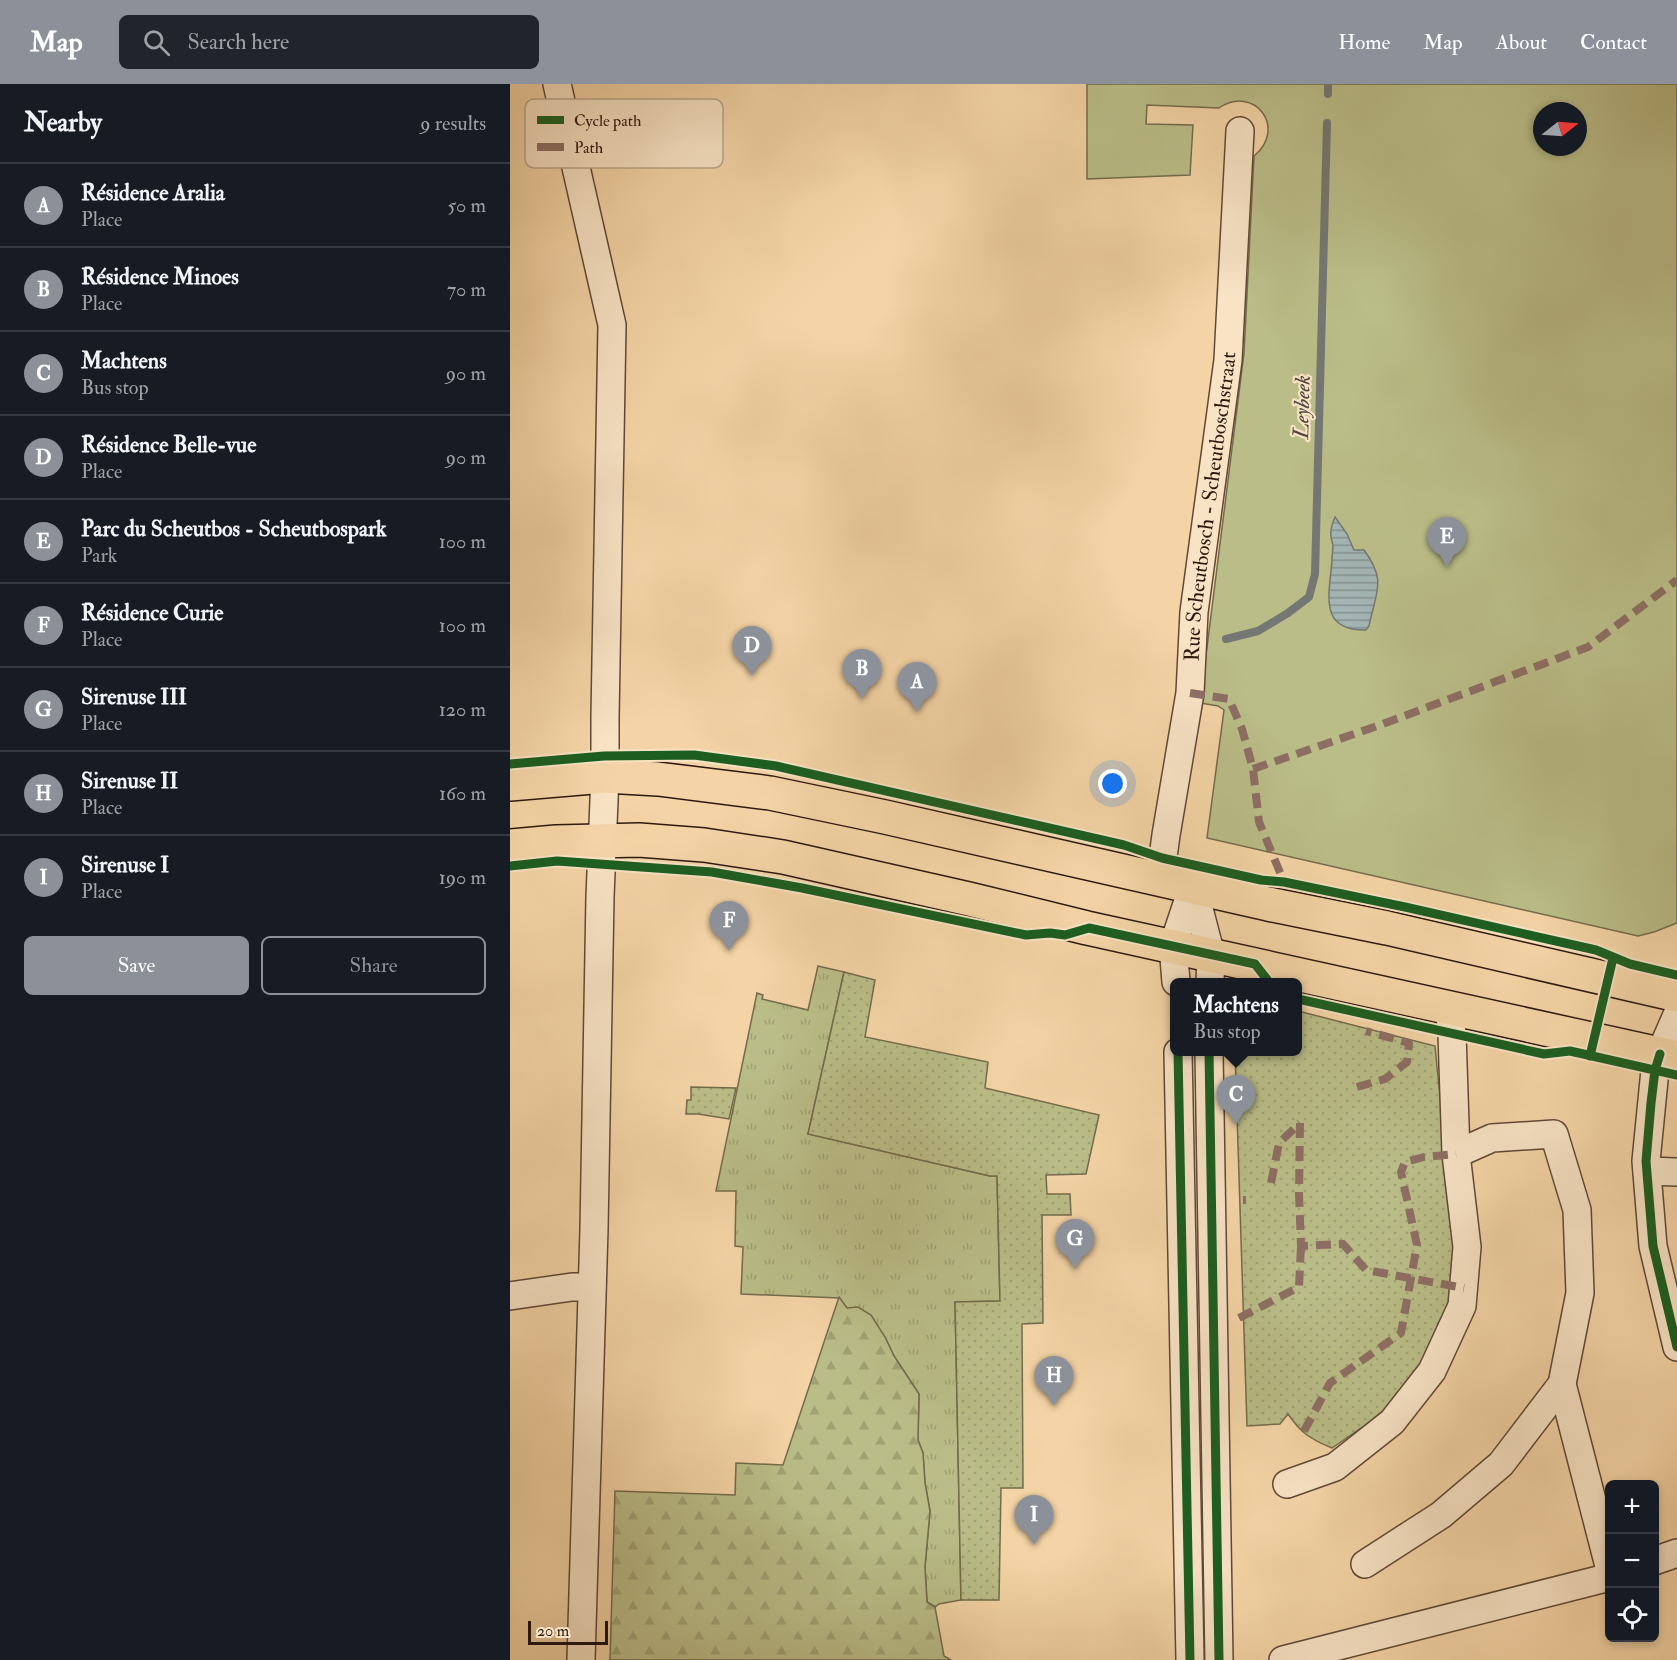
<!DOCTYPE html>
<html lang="en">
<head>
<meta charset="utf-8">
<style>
  body { margin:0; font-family:"IM FELL Double Pica",serif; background:#20242c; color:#f1f3f6 }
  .controls { position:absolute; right:18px; bottom:18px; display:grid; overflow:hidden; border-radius:9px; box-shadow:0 3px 9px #0003 }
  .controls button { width:54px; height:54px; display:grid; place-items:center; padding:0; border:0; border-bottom:2px solid #363941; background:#171b24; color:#f1f3f6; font:30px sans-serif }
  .compass { position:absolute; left:1023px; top:18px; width:54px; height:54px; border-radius:50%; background:#171b24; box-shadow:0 3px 9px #0003; rotate:73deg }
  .scale { position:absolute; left:18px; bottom:15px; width:80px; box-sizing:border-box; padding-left:6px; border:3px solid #2e1910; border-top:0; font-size:16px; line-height:21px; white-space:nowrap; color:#2e1910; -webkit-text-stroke:4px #f8e3c5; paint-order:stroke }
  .you { position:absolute; left:603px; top:700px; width:21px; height:21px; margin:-15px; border:4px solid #fff; border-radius:50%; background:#1a73e8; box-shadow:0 0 0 9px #1a73e833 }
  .badge { display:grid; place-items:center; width:39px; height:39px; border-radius:50%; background:#8c9099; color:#fff; font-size:20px; font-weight:700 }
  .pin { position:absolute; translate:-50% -50px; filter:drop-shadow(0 2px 3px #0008) }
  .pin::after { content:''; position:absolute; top:32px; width:21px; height:18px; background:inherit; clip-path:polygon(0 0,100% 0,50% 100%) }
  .popup { position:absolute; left:660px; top:894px; width:132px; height:78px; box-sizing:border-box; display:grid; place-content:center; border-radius:9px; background:#171b24; filter:drop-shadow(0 2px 4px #0005); font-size:20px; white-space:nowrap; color:#9ea1a6 }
  .popup b { font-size:22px; color:#f1f3f6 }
  .popup::after { content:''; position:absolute; left:50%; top:100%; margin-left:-12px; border:12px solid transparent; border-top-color:#171b24 }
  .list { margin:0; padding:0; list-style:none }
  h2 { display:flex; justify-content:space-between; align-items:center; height:78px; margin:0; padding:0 24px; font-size:26px }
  h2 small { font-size:20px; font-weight:400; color:#9ea1a6 }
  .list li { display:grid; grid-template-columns:39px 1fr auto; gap:18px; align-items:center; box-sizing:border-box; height:84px; padding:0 24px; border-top:2px solid #363941 }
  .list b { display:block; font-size:22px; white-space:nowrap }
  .list p { margin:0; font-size:20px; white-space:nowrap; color:#9ea1a6 }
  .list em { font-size:20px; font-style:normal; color:#9ea1a6 }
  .actions { display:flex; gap:12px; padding:18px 24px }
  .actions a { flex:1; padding:14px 0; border:2px solid #8c9099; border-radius:9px; text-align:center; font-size:21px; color:#8c9099 }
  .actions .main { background:#8c9099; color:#fff }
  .icon { flex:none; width:33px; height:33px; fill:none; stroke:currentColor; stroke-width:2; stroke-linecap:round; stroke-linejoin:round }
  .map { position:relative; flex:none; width:1167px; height:1576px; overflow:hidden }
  header { display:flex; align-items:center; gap:36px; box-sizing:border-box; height:84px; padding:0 30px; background:#8c9099; color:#fff }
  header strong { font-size:28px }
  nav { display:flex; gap:33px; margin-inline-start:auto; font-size:21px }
  .search { width:420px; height:54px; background:#20242c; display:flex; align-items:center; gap:15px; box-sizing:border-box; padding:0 21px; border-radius:9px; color:#9ea1a6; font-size:22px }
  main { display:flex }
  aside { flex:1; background:#171b24 }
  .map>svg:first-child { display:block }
  .grass { fill:url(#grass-tufts); stroke:#746b4c; stroke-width:1.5 }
  .forest { fill:url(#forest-firs); stroke:#746b4c; stroke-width:1.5 }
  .park { fill:#babd88; stroke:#746b4c; stroke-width:1.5; fill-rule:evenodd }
  .garden { fill:url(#garden-dots); stroke:#746b4c; stroke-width:1.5 }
  .water { fill:url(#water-rules); stroke:#747772; stroke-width:1.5 }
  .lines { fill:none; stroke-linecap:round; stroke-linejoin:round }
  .stream { stroke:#747772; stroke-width:8 }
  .minor-casing { stroke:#604836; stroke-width:30 }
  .major-casing { stroke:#2e1910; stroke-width:36 }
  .minor { stroke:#f8e3c5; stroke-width:27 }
  .major { stroke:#f4d4a6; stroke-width:33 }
  .quiet { stroke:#8d6e63; stroke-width:8; stroke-dasharray:15 8; stroke-linecap:butt }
  .cycleway-casing { stroke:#f8e3c5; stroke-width:13 }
  .cycleway { stroke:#1b5e20; stroke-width:9 }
  .labels { text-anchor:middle; stroke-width:4.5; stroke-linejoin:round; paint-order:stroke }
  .street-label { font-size:21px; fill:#2e1910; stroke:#f8e3c5 }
  .water-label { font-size:22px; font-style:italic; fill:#514841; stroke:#f8e3c5 }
  .key { fill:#f8e3c5; stroke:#bba68f; stroke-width:1.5 }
  .key-label { font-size:16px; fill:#2e1910 }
</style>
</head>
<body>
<header>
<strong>Map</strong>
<div class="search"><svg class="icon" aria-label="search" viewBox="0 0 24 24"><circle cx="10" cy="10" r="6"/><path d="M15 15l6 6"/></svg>Search here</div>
<nav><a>Home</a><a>Map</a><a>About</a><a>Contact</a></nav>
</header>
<main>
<aside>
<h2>Nearby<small>9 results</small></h2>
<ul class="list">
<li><span class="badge">A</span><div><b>Résidence Aralia</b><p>Place</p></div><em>50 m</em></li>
<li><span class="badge">B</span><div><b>Résidence Minoes</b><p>Place</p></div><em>70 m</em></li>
<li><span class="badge">C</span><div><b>Machtens</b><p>Bus stop</p></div><em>90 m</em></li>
<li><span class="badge">D</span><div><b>Résidence Belle-vue</b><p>Place</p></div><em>90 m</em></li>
<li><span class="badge">E</span><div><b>Parc du Scheutbos - Scheutbospark</b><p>Park</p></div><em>100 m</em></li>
<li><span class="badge">F</span><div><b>Résidence Curie</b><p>Place</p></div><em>100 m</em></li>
<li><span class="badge">G</span><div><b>Sirenuse III</b><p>Place</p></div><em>120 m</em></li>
<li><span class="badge">H</span><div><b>Sirenuse II</b><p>Place</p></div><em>160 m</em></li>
<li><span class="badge">I</span><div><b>Sirenuse I</b><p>Place</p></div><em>190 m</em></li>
</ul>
<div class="actions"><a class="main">Save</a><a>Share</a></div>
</aside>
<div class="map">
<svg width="1167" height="1576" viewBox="0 0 1167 1576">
  <defs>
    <pattern id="grass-tufts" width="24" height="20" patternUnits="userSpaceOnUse" patternTransform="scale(1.5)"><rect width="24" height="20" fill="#babd88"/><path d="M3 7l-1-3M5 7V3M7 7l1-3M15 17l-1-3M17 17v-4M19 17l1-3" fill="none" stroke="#a0a274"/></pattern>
    <pattern id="forest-firs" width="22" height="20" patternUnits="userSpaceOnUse" patternTransform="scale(1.5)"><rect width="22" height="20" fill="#babd88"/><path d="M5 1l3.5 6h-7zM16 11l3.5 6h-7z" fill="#a0a274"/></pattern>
    <pattern id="garden-dots" width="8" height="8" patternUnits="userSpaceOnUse" patternTransform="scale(1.5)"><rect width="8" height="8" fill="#babd88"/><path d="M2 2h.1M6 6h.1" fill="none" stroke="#a0a274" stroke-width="1.8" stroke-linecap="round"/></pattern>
    <pattern id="water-rules" width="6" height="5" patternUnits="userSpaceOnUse" patternTransform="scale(1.5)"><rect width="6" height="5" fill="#a3b5b4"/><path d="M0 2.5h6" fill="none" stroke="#859291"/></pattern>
  </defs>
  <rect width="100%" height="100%" fill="#f4d4a6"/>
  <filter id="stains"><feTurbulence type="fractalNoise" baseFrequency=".00333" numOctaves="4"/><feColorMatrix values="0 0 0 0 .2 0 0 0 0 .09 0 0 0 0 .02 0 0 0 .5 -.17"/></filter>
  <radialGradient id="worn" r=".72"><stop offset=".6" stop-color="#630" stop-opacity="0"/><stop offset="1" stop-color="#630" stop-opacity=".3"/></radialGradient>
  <polygon class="grass" points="308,882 334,888 298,1050 480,1092 487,1092 490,1217 445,1218 451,1516 429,1520 425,1523 417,1518 415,1483 420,1427 415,1399 413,1369 408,1356 409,1310 384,1272 375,1253 337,1224 329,1214 231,1210 233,1163 225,1162 226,1107 206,1107 247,909 253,911 252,915 298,926"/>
  <polygon class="forest" points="329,1213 337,1224 348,1223 361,1231 375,1253 384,1272 409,1310 408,1356 413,1369 415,1399 420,1427 415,1483 417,1518 425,1523 434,1572 441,1576 100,1576 105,1407 225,1411 226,1379 273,1381"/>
  <path class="park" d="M577 0H1167V839L1144 848 1128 852 697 754 714 626 708 622 690 619 734 269 744 72C778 44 744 0 709 24L637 21 636 40 683 41 680 91 577 95ZM1032 27H1068V63H1032Z"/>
  <g class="garden">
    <polygon points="334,888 365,896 355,953 478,978 475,1004 589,1031 576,1090 536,1091 537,1110 560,1110 561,1131 532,1131 533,1239 512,1240 513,1404 491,1404 489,1516 451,1516 445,1218 490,1217 487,1092 480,1092 298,1050"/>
    <path d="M788 927 925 962 939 1105 946 1191 935 1240 892 1311 857 1340 822 1364C800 1355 791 1349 778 1330L770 1340 737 1342 725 968H788Z"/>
    <polygon points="181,1003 226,1004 219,1035 188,1030 176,1030 177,1016 181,1016"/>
  </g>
  <path class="water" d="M825 433 837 450 844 466H854C877 497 866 507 859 542L856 546C807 547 820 508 822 476 822 471 823 466 823 461 822 456 820 452 821 447 821 443 823 438 825 433Z"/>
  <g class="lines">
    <g class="stream">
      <polyline points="818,10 818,0"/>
      <polyline points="716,555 748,547 778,529 799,513 805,490 817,39"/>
    </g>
    <defs>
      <g id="minor">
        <polyline points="47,0 102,241 95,633 95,692 90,813 84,1145 71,1576"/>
        <path id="s1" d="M650 795 656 751 680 609 684 528 718 276 730 47"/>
        <polyline points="683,802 701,871 700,898"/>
        <polyline points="666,898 663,862 683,802"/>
        <polyline points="1167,931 1150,970 1145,986 1136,1077 1143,1162 1167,1263"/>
        <polyline points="668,968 680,1576"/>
        <polyline points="699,968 709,1576"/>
        <polyline points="1137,1087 1167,1088"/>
        <polyline points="0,1212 62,1203 82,1203"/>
        <polyline points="1052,1300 1100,1486"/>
        <polyline points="777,1400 825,1383 882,1338 922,1287 952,1222 957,1163 946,1070 942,950 939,924"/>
        <polyline points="1144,1477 1167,1469"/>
        <polyline points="855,1480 931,1431 991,1380 1052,1300 1070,1209 1067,1126 1044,1050 982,1054 946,1070"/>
        <polyline points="773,1576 1100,1493"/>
      </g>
      <g id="major">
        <polyline points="0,700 95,692 148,695 260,709 375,733 758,820 877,844 1167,911"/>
        <polyline points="0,762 46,758 129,756 194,761 273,773 459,815 577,844 1167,974"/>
      </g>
    </defs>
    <use href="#minor" class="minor-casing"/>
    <use href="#major" class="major-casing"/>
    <use href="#minor" class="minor"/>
    <use href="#major" class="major"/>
    <g class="quiet">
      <polyline points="680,609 719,615 732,645 743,685 749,738 774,798"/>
      <polyline points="743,685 870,641 1078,563 1167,496"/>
      <polyline points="847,1003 875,995 897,978 899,959 856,947"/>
      <polyline points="790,1039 789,1109 791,1162 833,1160 856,1186 954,1204"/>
      <polyline points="761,1099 769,1059 790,1039"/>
      <polyline points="733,1116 736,1116"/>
      <polyline points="729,1234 789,1203 791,1162"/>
      <polyline points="794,1347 820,1299 891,1249 907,1161 891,1088 895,1078 914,1073 946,1070"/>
    </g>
    <defs>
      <g id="cycleway">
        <polyline points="0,680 94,672 184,671 266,682 614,761 652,774 751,796 774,798 895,823 1086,866 1120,880 1167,891"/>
        <polyline points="0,782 47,777 202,788 292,804 516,851 540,849 555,851 579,844 745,880 759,898"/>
        <polyline points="788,915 1034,970 1060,967 1167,991"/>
        <polyline points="668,968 680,1576"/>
        <polyline points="699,968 709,1576"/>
        <polyline points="1150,970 1145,986 1141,1019 1136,1077 1143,1162 1167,1263"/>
        <polyline points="1080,972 1103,874"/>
      </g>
    </defs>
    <use href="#cycleway" class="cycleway-casing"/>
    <use href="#cycleway" class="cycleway"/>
  </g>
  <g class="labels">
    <g class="street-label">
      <text dy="7" stroke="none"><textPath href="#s1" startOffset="376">Rue Scheutbosch - Scheutboschstraat</textPath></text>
    </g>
    <g class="water-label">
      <text transform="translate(791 323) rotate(-88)" y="8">Leybeek</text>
    </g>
  </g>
  <rect x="15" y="15" width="198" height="69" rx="9" class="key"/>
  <rect x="27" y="32" width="27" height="8" fill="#1b5e20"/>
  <rect x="27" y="59" width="27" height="8" fill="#8d6e63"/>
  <g class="key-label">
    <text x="64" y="42">Cycle path</text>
    <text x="64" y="69">Path</text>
  </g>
  <rect width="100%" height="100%" filter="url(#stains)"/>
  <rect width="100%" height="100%" fill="url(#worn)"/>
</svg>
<div class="controls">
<button>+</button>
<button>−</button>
<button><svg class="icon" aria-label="locate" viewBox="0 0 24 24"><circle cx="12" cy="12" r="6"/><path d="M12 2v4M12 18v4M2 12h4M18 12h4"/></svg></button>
</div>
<svg class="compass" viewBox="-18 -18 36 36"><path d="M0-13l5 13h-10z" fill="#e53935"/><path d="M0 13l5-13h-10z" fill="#9ea1a6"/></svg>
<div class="scale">20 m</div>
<div class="you"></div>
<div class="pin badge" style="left:407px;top:628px">A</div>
<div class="pin badge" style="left:352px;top:615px">B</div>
<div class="pin badge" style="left:726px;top:1041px">C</div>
<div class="popup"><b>Machtens</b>Bus stop</div>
<div class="pin badge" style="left:242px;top:592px">D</div>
<div class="pin badge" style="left:937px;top:483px">E</div>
<div class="pin badge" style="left:219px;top:867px">F</div>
<div class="pin badge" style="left:565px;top:1185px">G</div>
<div class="pin badge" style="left:544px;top:1322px">H</div>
<div class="pin badge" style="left:524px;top:1461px">I</div>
</div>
</main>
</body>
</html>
